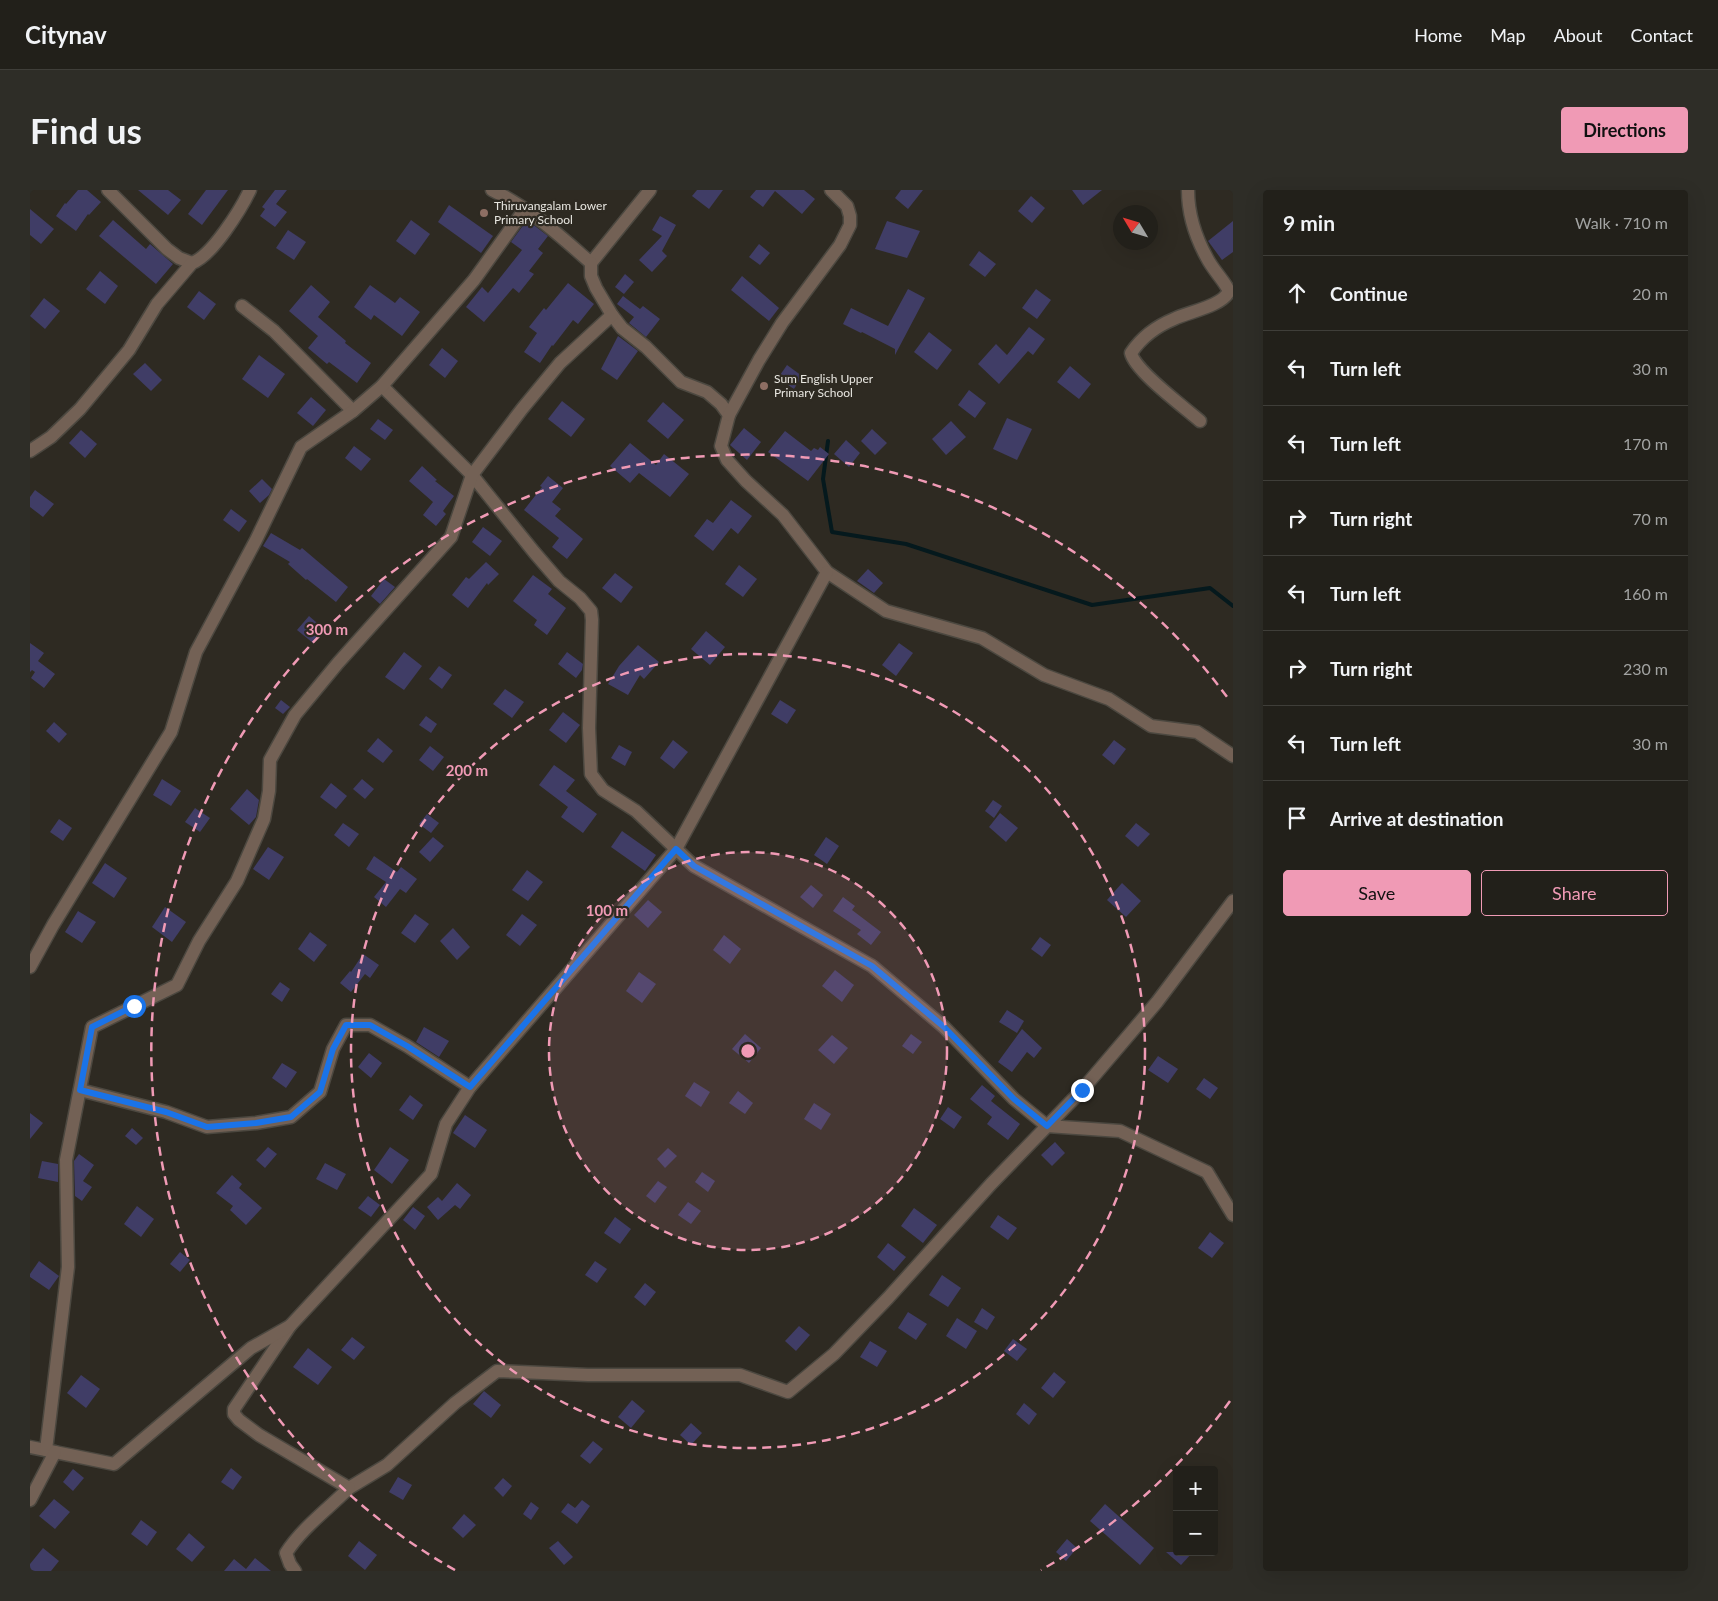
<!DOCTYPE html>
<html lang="en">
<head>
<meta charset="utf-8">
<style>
  body { margin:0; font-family:Lato,sans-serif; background:#2e2d27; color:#f1f3f6 }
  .controls { position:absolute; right:15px; bottom:15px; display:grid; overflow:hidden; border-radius:5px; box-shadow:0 5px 20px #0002 }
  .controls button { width:45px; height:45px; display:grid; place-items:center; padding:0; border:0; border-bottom:1px solid #3f3e39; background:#22201a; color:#f1f3f6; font:25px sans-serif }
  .compass { position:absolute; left:1083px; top:15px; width:45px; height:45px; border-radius:50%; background:#22201a; box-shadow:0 5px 20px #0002; rotate:308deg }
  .stop { position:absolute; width:15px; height:15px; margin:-11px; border:4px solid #1a73e8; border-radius:50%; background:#fff }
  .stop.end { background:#1a73e8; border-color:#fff; box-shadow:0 1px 5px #0008 }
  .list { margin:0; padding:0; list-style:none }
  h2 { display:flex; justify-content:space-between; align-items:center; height:65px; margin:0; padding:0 20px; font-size:21px }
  h2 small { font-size:16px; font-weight:400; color:#a2a3a2 }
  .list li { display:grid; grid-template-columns:32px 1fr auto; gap:15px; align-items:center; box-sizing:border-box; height:75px; padding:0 20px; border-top:1px solid #3f3e39 }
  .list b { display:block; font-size:19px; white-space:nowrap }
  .list em { font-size:16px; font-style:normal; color:#a2a3a2 }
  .actions { display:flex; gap:10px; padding:15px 20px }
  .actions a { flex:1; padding:11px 0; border:1px solid #f09ab5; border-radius:5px; text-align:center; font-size:18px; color:#f09ab5 }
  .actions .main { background:#f09ab5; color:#111 }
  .icon { flex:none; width:28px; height:28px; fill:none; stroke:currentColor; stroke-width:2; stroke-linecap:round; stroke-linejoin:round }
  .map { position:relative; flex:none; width:1203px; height:1381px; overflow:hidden; border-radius:5px }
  header { display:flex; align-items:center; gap:30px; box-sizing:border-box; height:70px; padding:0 25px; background:#22201a; border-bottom:1px solid #3f3e39 }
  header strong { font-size:24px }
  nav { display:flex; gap:28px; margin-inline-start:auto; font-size:18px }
  .intro { display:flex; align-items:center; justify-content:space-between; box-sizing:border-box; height:120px; padding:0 30px }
  h1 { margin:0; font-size:35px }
  .button { padding:12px 22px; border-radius:5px; background:#f09ab5; color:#111; font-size:18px; font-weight:700 }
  main { display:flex; gap:30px; padding:0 30px }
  aside { flex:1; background:#22201a; border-radius:5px; box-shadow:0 5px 20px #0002 }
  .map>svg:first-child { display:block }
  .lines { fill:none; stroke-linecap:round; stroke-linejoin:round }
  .stream { stroke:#05191d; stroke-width:4 }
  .building { fill:#403d66 }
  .street-casing { stroke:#4c4840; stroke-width:15 }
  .street { stroke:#736155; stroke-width:12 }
  .route { stroke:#1a73e8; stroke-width:6 }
  .ring { fill:none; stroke:#f09ab5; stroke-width:2.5; stroke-dasharray:9 6 }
  .education-dot { fill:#8d6e63; stroke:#2e2a22; stroke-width:2 }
  .labels { text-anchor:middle; stroke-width:4.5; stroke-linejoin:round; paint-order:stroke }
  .poi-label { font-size:12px; fill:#e8e6e0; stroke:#2e2a22; text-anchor:start }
  .centre { fill:#f09ab5; stroke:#2e2a22; stroke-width:2.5 }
  .ring-label { font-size:15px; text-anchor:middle; font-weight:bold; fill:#f09ab5; stroke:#2e2a22; stroke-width:4.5; stroke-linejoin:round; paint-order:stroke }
</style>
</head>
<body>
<header>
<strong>Citynav</strong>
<nav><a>Home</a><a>Map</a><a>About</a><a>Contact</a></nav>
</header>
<div class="intro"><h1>Find us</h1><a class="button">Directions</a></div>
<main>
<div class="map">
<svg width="1203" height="1381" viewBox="0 0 1203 1381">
  <rect width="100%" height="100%" fill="#2e2a22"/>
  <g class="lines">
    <polyline class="stream" points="798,251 793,289 802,342 876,354 1062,415 1180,398 1203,416"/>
  </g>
  <g class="building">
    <polygon points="48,0 57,0 71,12 59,25 58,24 46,41 26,26 35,13 36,14"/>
    <polygon points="108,0 138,0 151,10 138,25"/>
    <polygon points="176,0 198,0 172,35 158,24"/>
    <polygon points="245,0 257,0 246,14 257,22 245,37 230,26 235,19 232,17"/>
    <polygon points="667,0 693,0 679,19 662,6"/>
    <polygon points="726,0 774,0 785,9 772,24 745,1 733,17 720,7"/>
    <polygon points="871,0 893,0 878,19 865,8"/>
    <polygon points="1042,0 1072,0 1053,15"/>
    <polygon points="1001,6 1015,18 1002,33 988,21"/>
    <polygon points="419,15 463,46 451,63 408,32"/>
    <polygon points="0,19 24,39 11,54 0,45"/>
    <polygon points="630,26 646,35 632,61 637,66 622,82 609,70 632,46 622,40"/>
    <polygon points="83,30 116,59 120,54 143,74 126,94 69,46"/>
    <polygon points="381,30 400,44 385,65 366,51"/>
    <polygon points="497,30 518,46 508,59 513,63 499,81 504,84 489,103 483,98 454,132 436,117 452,97 458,103 492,60 481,52"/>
    <polygon points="857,31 890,41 877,68 845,59"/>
    <polygon points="1203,31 1203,62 1192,70 1178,51"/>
    <polygon points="258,40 276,52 264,70 246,58"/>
    <polygon points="729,54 740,63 730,75 719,67"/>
    <polygon points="949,61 966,74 955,87 939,75"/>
    <polygon points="70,81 88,96 75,114 56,99"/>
    <polygon points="595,84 604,92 594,104 585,97"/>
    <polygon points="712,86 749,118 739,131 701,100"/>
    <polygon points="538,93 564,114 548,134 543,130 523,156 522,155 510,173 494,162 507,143 499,137 514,118 516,120"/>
    <polygon points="281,95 300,112 288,127 316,151 315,153 341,173 327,193 299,172 297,174 278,158 288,146 259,121"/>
    <polygon points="340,95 365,113 370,107 390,122 372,146 344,125 341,130 324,117"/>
    <polygon points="878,99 895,108 865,165 865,159 832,142 831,143 813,134 821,118 858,136"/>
    <polygon points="1006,99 1021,110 1007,129 992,118"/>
    <polygon points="169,101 186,114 174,130 157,117"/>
    <polygon points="593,106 610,119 613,116 630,129 616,147 599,133 604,127 587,114"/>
    <polygon points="14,108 30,121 15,139 0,126"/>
    <polygon points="999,137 1015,149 1003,165 998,161 969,194 948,174 966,154 977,165"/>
    <polygon points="899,142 922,160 907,180 884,162"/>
    <polygon points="588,146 608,161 587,190 571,179"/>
    <polygon points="412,158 428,171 415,188 399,175"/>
    <polygon points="229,165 255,184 238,208 212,189"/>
    <polygon points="115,173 132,190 121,201 103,184"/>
    <polygon points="757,175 772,186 764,199 748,188"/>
    <polygon points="1040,176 1061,194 1049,209 1027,192"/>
    <polygon points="939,200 956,213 945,228 928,215"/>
    <polygon points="281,207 296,220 283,236 267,223"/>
    <polygon points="532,211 555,229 541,247 518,229"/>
    <polygon points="633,212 654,230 638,249 617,231"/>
    <polygon points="977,228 1002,239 987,270 963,259"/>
    <polygon points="348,229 363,240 355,250 340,239"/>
    <polygon points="921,231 936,247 916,265 902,249"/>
    <polygon points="714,238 731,252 717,270 700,255"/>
    <polygon points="842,239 857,253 845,265 831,251"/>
    <polygon points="51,240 67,254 55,268 39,253"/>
    <polygon points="755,241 781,261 784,258 788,260 790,257 799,264 778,291 738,262"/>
    <polygon points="816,250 830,263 819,277 804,264"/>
    <polygon points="600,253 626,275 634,264 659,284 640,307 609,283 600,293 580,276"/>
    <polygon points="324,256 341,269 331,281 315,268"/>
    <polygon points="392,276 407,290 405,291 424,306 413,321 416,324 406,336 393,325 403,312 379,291"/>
    <polygon points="518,286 533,298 522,312 531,319 525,326 553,349 537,369 522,357 529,348 494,320 512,297 510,296"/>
    <polygon points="232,289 242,299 239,305 230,313 219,301"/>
    <polygon points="5,300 24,314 13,327 0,317 0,307"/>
    <polygon points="701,310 722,326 708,344 701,338 683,361 664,346 677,329 683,333"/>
    <polygon points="201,319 217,331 209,342 193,330"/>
    <polygon points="453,337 472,351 460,366 442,352"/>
    <polygon points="241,343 270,360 272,358 318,397 306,412 277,389 276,390 258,374 260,372 233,356"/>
    <polygon points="456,372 469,384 458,395 457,393 438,418 422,405 436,387 439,389"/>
    <polygon points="709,375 727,389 713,407 695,394"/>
    <polygon points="838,379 853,393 844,403 827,391"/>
    <polygon points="585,383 603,397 591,413 572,398"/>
    <polygon points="503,385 522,399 518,404 536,418 517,445 504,435 507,430 483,411"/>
    <polygon points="354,389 365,397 350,414 341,406"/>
    <polygon points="279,426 294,439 283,453 267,440"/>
    <polygon points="676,441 695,457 680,475 661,459"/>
    <polygon points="0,453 14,463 8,471 25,484 14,498 1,488 5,482 2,480 0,482"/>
    <polygon points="869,453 883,463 866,486 852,475"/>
    <polygon points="608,455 629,472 614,489 610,485 598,505 578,494 589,476"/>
    <polygon points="374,462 392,476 374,500 355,487"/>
    <polygon points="537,462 553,474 552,480 546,488 528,474"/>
    <polygon points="409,476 422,485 412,499 399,489"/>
    <polygon points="475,499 494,512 482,528 463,514"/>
    <polygon points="251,510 260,517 253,524 245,518"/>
    <polygon points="750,510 766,520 757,534 741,524"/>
    <polygon points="533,522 550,535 536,553 519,540"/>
    <polygon points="396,526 407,534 401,543 389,535"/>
    <polygon points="24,532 37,544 29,553 16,541"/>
    <polygon points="348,548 363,561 353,573 337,561"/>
    <polygon points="643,550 658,562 644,579 630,568"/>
    <polygon points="1084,550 1096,559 1084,575 1072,565"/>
    <polygon points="589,555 602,562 595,576 581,568"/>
    <polygon points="400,556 414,567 403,581 389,570"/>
    <polygon points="524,575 545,590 536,601 567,624 553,643 531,627 538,617 509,595"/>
    <polygon points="132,589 151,601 141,616 123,605"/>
    <polygon points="332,589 344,599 335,609 323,599"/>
    <polygon points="301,593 317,606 306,619 290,607"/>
    <polygon points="217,599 229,610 226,627 219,635 200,619"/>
    <polygon points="963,610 972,616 964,628 955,621"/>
    <polygon points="165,618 180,628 170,642 155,632"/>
    <polygon points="970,623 988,638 976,652 959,637"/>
    <polygon points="397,624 409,633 401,643 389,634"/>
    <polygon points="29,629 42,638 33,651 20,642"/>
    <polygon points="313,633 329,644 319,657 304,645"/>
    <polygon points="1106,633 1120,644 1108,657 1095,646"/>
    <polygon points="592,641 626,665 615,681 581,657"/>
    <polygon points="403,647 414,656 400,672 389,662"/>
    <polygon points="796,647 809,656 797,674 784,665"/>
    <polygon points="238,657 254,667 239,690 223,679"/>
    <polygon points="344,666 367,682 371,677 387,689 376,703 370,699 356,717 344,707 356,692 336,679"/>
    <polygon points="75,673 97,688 84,708 62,693"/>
    <polygon points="497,680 513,692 498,711 482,700"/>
    <polygon points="1092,693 1111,711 1096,727 1077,710"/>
    <polygon points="781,695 793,705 783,718 770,707"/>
    <polygon points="813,707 825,716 822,720 851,742 841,755 827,744 831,740 803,721"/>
    <polygon points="618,710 632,722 618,738 604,725"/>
    <polygon points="135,717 156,732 142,752 122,737"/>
    <polygon points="48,721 66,732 52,753 35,742"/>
    <polygon points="385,724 399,734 385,753 371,743"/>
    <polygon points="492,724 507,735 490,756 476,745"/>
    <polygon points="423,738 440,757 427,770 410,751"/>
    <polygon points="280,742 297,755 284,772 268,759"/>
    <polygon points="694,745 711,759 700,774 683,760"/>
    <polygon points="1010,747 1021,755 1012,767 1001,759"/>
    <polygon points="333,764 349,775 340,788 335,784 321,802 310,793 320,781 321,782"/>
    <polygon points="805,780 824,795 812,812 792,796"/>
    <polygon points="609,782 626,794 612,813 596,801"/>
    <polygon points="250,792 260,799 252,812 241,804"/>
    <polygon points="977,820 994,831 987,843 969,832"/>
    <polygon points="394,837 419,851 409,867 386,852"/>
    <polygon points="992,839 1012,858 1004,868 997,862 982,882 968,872"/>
    <polygon points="715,844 731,858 719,873 702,859"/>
    <polygon points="881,844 892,852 883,864 872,856"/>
    <polygon points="802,845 818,858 804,874 788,860"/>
    <polygon points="339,863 352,873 341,888 328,877"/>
    <polygon points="1128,866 1148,879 1138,893 1118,880"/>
    <polygon points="252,873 267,882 256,898 242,888"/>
    <polygon points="1174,888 1188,898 1180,909 1166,899"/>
    <polygon points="664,892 680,902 671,917 655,906"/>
    <polygon points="952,895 965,906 961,911 990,934 978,950 957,934 962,927 940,909"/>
    <polygon points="708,901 723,913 715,924 699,913"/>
    <polygon points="380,905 393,915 383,930 369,920"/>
    <polygon points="784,913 801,924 791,940 774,929"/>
    <polygon points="918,917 932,927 924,939 910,929"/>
    <polygon points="0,923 13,933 0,949"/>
    <polygon points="435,925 457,940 445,958 423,943"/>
    <polygon points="102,938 113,948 106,955 95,946"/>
    <polygon points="1025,952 1035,963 1022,976 1011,965"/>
    <polygon points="238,957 247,964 235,978 226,970"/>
    <polygon points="360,957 379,970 362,994 344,980"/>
    <polygon points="638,958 647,966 635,978 627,969"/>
    <polygon points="49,964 64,975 53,991 62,997 52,1011 45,1006 44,971"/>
    <polygon points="12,971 28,974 28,992 8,988"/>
    <polygon points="295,973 316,984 307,1000 286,989"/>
    <polygon points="672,982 685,991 678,1002 665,992"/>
    <polygon points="202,985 212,994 209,998 232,1018 216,1035 200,1020 203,1016 186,1003"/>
    <polygon points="628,991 637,997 625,1013 616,1006"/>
    <polygon points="427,993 441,1005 430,1019 425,1015 408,1030 397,1017 408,1007 412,1011"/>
    <polygon points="338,1006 350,1015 341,1027 328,1018"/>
    <polygon points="658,1012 671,1021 661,1034 648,1025"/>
    <polygon points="107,1016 124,1029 111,1047 94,1034"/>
    <polygon points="383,1017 395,1026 385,1040 373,1030"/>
    <polygon points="884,1018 907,1035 893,1053 871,1036"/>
    <polygon points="968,1025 987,1038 978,1050 960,1037"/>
    <polygon points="585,1027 601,1039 590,1054 574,1043"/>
    <polygon points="1180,1042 1194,1053 1182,1068 1168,1058"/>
    <polygon points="858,1053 876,1067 864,1081 847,1067"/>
    <polygon points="150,1062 160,1070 150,1082 140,1074"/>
    <polygon points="9,1071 29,1086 19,1100 0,1087 0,1084"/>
    <polygon points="565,1071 577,1079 567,1093 555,1085"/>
    <polygon points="912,1085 931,1098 918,1117 899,1105"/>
    <polygon points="615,1093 626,1102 615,1116 604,1107"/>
    <polygon points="952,1118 965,1127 957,1140 944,1132"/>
    <polygon points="878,1122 897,1134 886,1150 868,1138"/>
    <polygon points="927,1128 947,1141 936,1159 916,1146"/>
    <polygon points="769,1136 780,1145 766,1161 755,1151"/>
    <polygon points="322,1147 335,1157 324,1170 311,1160"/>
    <polygon points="983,1149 997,1159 987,1171 974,1161"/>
    <polygon points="840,1151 857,1161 847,1177 830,1167"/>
    <polygon points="278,1158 302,1177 288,1195 263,1177"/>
    <polygon points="1024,1182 1036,1192 1023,1208 1011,1198"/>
    <polygon points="51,1185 70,1199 56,1218 37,1203"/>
    <polygon points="454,1201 471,1215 461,1228 443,1214"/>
    <polygon points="602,1210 615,1221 601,1238 588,1227"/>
    <polygon points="994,1213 1007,1224 999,1235 986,1224"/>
    <polygon points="661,1233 672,1243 661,1255 650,1245"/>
    <polygon points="563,1251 573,1259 560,1274 550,1266"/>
    <polygon points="201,1278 212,1287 203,1300 191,1292"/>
    <polygon points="43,1279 54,1288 43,1301 33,1292"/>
    <polygon points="368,1287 382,1295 373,1310 359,1302"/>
    <polygon points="473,1288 482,1296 473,1307 464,1298"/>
    <polygon points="24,1309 40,1322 25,1339 9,1326"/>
    <polygon points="552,1310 560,1316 547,1334 531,1322 538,1313 545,1318"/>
    <polygon points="501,1312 509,1318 501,1330 493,1324"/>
    <polygon points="1075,1314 1124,1358 1110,1375 1060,1331"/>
    <polygon points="434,1324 446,1335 433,1348 422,1338"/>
    <polygon points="111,1330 127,1342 117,1356 101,1344"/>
    <polygon points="159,1343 175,1357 162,1372 146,1359"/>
    <polygon points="1037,1349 1047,1358 1036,1371 1026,1362"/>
    <polygon points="329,1351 347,1365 335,1380 318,1366"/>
    <polygon points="528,1351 543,1367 534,1375 519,1358"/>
    <polygon points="13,1358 29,1371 21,1381 0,1381 0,1374"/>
    <polygon points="1136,1362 1163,1362 1151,1375"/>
    <polygon points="225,1368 241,1381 194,1381 204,1369 216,1379"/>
  </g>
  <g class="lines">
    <defs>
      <g id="street">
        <polyline points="78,0 137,59 149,68 162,73"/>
        <path d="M462 0C501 19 529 45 561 73L620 0"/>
        <path d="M1158 0C1158 23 1166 48 1177 68 1183 80 1193 89 1199 101 1193 116 1158 122 1144 129 1127 136 1111 148 1101 163 1105 181 1154 217 1170 231"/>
        <polyline points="561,73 561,86 566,98 582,125 592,138 616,157 651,192 677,202 691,214 699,225 691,256 697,270 716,291 753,325 797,382 856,421 952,448 1014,485 1079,509 1121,536 1167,542 1203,566"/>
        <polyline points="212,116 244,141 323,221"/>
        <polyline points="352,196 442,285 504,362 529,391 550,408 561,421 562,430 559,538 561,584 573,600 606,621 664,676 842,776 914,837 984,909 1017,936 1090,941 1177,982 1203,1025"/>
        <polyline points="699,225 729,170 752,133 810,55 820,35 820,26 817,16 801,0"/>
        <path d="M0 261 21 247 50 219 99 160 127 114 162 73C182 66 211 19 220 0"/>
        <polyline points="0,777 23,735 141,542 166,462 226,350 271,257 323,221 352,196 444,90 495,19"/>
        <polyline points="50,900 136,922 177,937 226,933 261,927 290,902 303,859 316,835 340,835 377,856 440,897"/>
        <polyline points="260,1136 204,1219 204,1224 209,1230 229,1245 319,1298 357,1275 425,1213 467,1181 558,1185 710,1185 758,1202 804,1164 858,1108 961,994 1052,900 1127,812 1203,711"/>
        <polyline points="0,1257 84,1274 221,1158 260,1136 401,984 416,934 440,897 646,659 797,382"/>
        <polyline points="16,1260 38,1077 36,970 62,837 147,795 169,751 207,691 234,629 239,601 240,570 265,525 308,473 421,347 442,285 492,219 530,173 582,125"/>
        <polyline points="0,1310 25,1262"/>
        <path d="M265 1381 260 1374 256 1363C272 1338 298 1319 319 1298"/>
      </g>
    </defs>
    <use href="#street" class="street-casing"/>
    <use href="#street" class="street"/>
  </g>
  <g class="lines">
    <polyline class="route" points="104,816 62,837 50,900 136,922 177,937 226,933 261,927 290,902 303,859 316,835 340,835 377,856 440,897 646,659 664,676 842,776 914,837 984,909 1017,936 1052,900"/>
  </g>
  <circle cx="718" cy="861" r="199" fill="#f09ab5" fill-opacity=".12"/>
  <g class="ring">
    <circle cx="718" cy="861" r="199"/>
    <circle cx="718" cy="861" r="397"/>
    <path d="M1200 1211A596 596 0 0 1 1011 1380M425 1380A596 596 0 1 1 1200 511"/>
  </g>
  <g class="education-dot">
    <circle cx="454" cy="23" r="5"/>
    <circle cx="734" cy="196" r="5"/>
  </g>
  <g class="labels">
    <g class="poi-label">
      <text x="464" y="20">Thiruvangalam Lower<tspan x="464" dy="14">Primary School</tspan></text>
      <text x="744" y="193">Sum English Upper<tspan x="744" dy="14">Primary School</tspan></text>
    </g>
  </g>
  <circle cx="718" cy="861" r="8" class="centre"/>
  <g class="ring-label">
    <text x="297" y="445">300 m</text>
    <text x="437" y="586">200 m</text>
    <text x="577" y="726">100 m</text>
  </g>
</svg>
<div class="controls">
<button>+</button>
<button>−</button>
</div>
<svg class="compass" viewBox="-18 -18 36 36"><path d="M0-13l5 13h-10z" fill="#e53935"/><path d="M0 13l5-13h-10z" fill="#a2a3a2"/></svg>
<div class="stop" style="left:104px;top:816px"></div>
<div class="stop end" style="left:1052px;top:900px"></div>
</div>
<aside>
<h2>9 min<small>Walk · 710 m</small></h2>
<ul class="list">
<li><svg class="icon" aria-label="ahead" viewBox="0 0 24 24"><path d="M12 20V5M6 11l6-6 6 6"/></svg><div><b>Continue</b></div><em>20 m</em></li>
<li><svg class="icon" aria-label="left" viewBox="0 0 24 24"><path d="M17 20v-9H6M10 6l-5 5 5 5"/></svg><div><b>Turn left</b></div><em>30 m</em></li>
<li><svg class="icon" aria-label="left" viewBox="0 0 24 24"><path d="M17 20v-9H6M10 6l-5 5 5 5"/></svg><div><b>Turn left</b></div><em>170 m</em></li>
<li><svg class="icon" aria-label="right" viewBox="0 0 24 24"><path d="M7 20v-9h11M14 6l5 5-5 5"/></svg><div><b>Turn right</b></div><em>70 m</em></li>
<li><svg class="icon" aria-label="left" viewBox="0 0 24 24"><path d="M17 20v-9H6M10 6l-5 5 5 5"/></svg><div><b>Turn left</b></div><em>160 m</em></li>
<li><svg class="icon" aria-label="right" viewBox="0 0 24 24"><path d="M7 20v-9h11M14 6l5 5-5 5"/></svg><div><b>Turn right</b></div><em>230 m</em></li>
<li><svg class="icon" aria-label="left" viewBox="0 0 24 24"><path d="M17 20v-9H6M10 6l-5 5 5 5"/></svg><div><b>Turn left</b></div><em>30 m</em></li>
<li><svg class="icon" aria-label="arrive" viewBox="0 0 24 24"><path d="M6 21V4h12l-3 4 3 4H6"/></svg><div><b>Arrive at destination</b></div></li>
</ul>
<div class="actions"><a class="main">Save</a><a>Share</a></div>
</aside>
</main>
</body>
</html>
